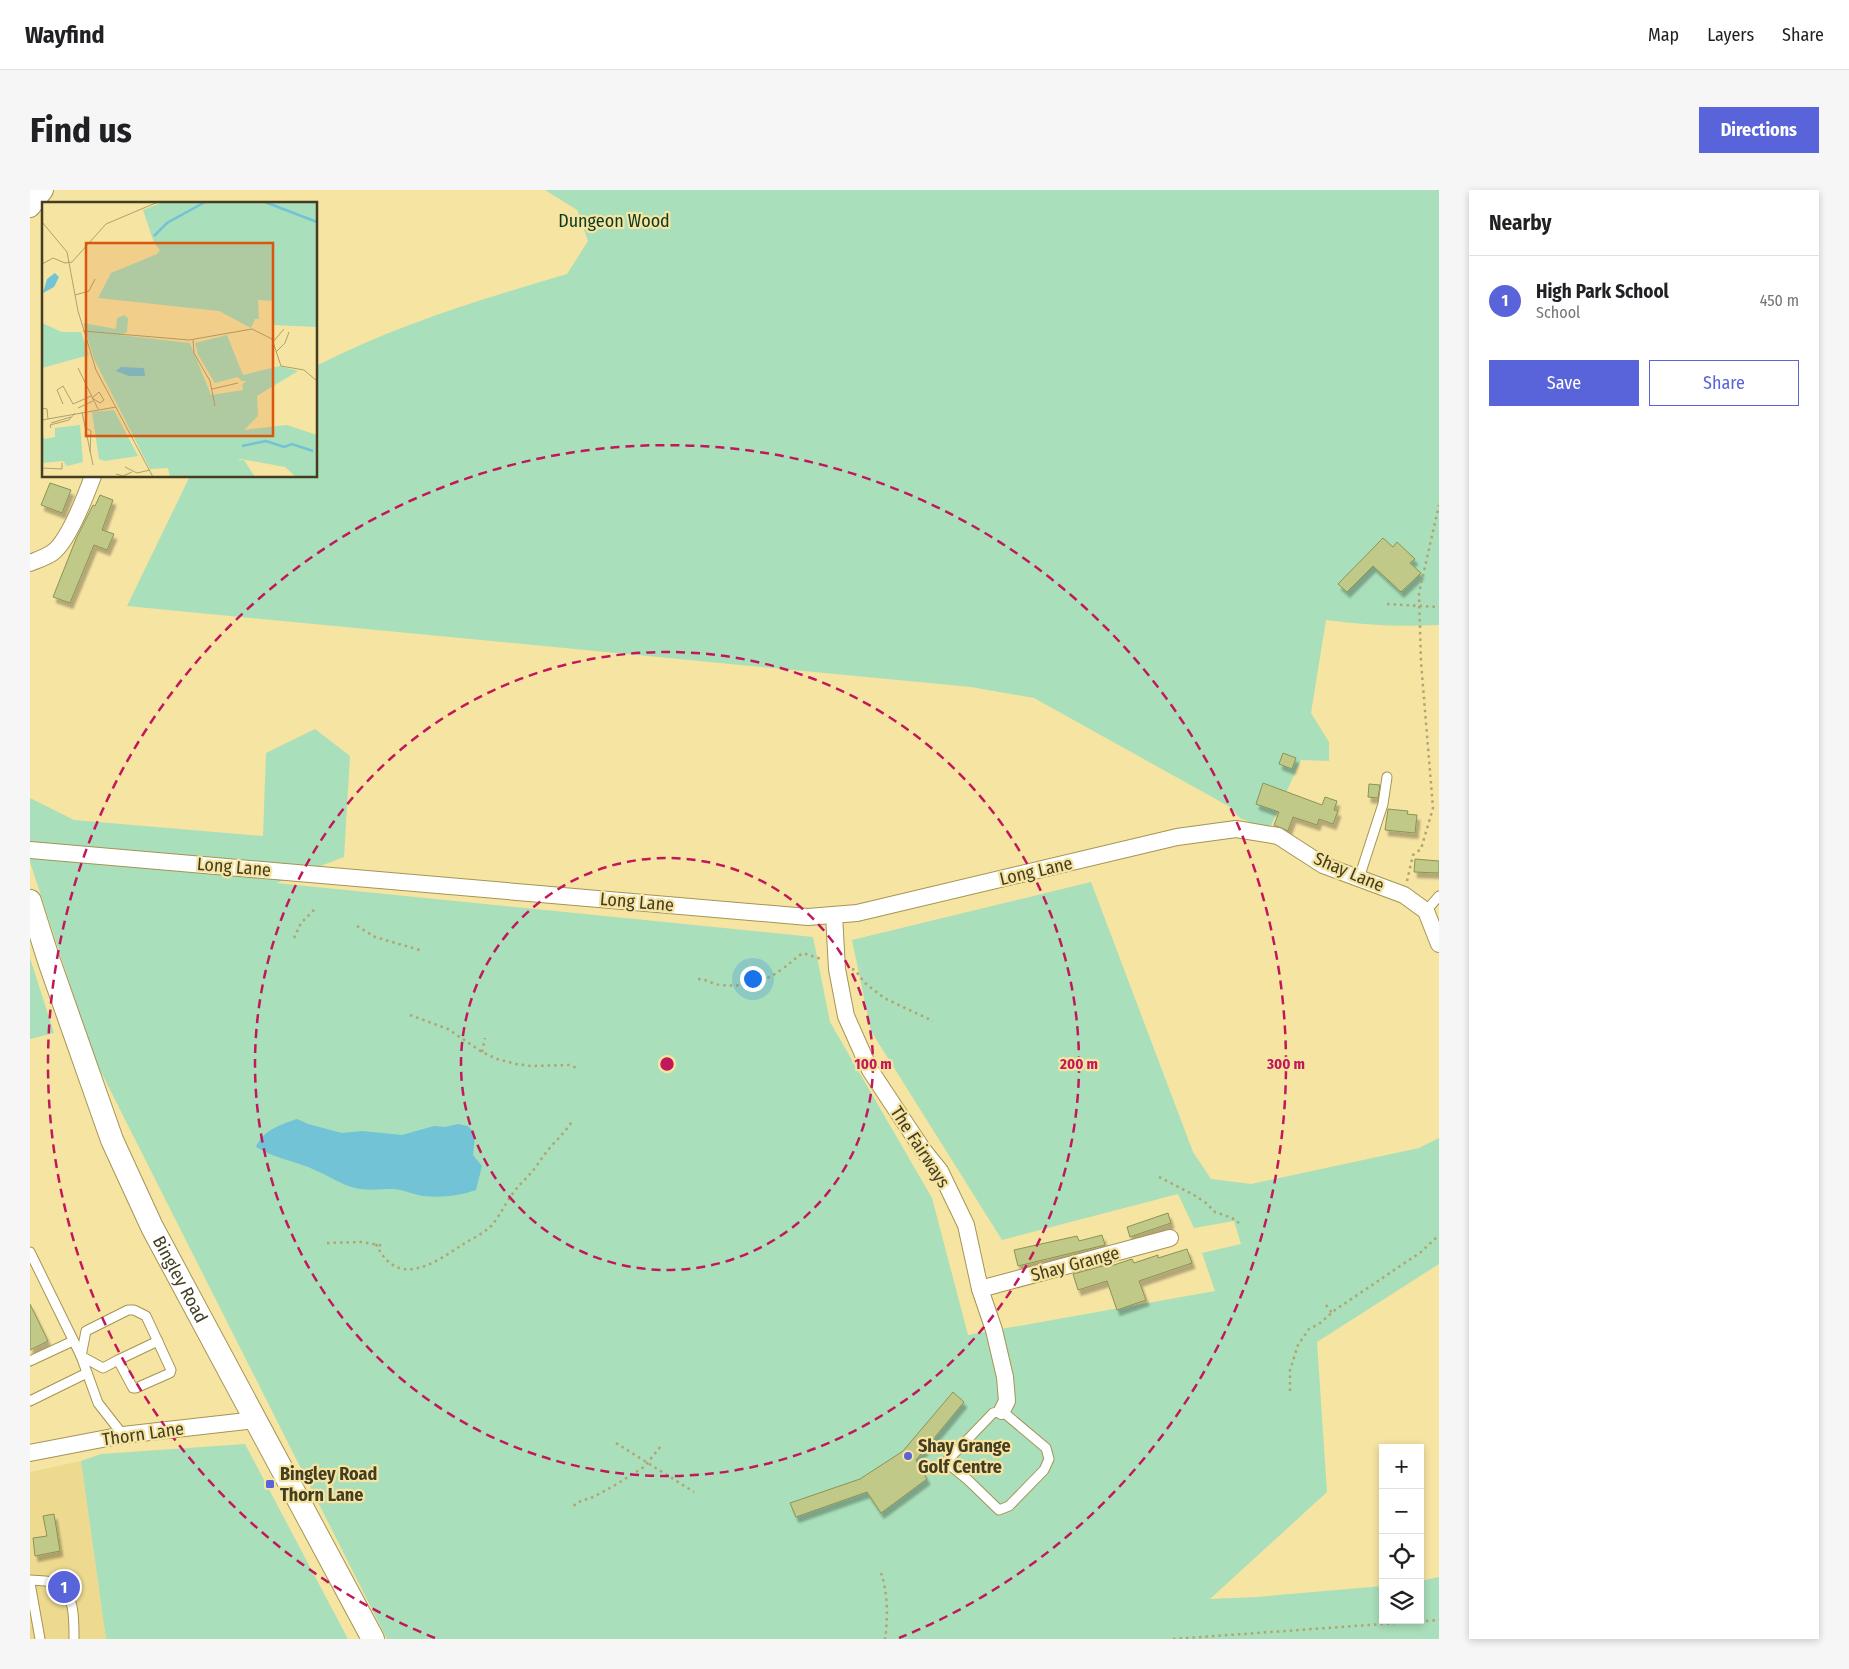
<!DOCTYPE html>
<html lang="en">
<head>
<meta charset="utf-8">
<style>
  body { margin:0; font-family:"Fira Sans Condensed",sans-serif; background:#f6f6f6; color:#202124 }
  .controls { position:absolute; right:15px; bottom:15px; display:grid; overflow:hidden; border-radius:0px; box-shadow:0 2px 8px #0003 }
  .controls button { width:45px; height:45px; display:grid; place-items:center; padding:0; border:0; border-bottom:1px solid #e0e0e0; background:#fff; color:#202124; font:25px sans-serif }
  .you { position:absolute; left:722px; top:788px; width:18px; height:18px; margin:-12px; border:4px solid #fff; border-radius:50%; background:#1a73e8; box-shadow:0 0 0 8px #1a73e833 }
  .badge { display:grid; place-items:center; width:32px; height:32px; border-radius:50%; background:#5964db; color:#fff; font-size:16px; font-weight:700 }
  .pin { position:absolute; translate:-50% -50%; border:2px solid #fff; box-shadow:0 1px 5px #0006 }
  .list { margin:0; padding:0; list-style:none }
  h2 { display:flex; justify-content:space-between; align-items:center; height:65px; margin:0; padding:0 20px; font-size:21px }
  h2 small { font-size:16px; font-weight:400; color:#757577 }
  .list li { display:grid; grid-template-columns:32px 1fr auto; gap:15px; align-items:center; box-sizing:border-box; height:90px; padding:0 20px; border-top:1px solid #e0e0e0 }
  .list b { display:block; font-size:19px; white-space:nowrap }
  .list p { margin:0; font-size:16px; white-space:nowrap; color:#757577 }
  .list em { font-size:16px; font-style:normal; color:#757577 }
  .actions { display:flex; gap:10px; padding:15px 20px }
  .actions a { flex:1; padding:11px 0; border:1px solid #5964db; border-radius:0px; text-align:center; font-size:18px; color:#5964db }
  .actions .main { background:#5964db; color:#fff }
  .icon { flex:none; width:28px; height:28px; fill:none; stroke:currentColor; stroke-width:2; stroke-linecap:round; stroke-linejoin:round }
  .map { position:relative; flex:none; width:1409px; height:1449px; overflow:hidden; border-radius:0px }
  header { display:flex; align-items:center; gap:30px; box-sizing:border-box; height:70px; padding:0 25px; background:#fff; border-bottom:1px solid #e0e0e0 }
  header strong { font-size:24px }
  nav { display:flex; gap:28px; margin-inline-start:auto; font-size:18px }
  .intro { display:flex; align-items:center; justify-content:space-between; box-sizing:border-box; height:120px; padding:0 30px }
  h1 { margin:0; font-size:35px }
  .button { padding:12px 22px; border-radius:0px; background:#5964db; color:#fff; font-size:18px; font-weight:700 }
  main { display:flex; gap:30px; padding:0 30px }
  aside { flex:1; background:#fff; border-radius:0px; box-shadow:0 2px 8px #0003 }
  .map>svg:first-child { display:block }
  .built { fill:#eeda8f }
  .green { fill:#a9dfba }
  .water { fill:#72c3d6 }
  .building { fill:#c0c988; stroke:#8b9354; filter:url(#shadow) }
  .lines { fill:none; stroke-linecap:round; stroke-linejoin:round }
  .service-casing { stroke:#a59454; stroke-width:11 }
  .minor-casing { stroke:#a59454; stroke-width:18 }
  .tertiary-casing { stroke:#a59454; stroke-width:22 }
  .secondary-casing { stroke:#a59454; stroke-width:24 }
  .path { stroke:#b2a471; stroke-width:2.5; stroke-dasharray:2.5 4; stroke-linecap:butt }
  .service { stroke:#fff; stroke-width:9 }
  .minor { stroke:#fff; stroke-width:16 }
  .tertiary { stroke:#fff; stroke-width:20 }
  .secondary { stroke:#fff; stroke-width:22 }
  .ring { fill:none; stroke:#c2185b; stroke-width:2.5; stroke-dasharray:9 6 }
  .poi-dot { fill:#5964db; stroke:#f6e4a2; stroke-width:2 }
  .labels { text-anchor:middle; stroke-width:4.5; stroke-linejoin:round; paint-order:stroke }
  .park-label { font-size:18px; fill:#0b3a21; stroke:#f6e4a2 }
  .street-label { font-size:18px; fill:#443d22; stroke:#f6e4a2 }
  .poi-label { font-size:18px; font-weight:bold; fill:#443d22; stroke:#f6e4a2; text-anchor:start }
  .inset-river { fill:none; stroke:#72c3d6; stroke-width:2.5 }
  .inset-road { fill:none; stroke:#afa16f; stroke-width:1 }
  .view { fill:#d8560e; fill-opacity:0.15; stroke:#d8560e; stroke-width:2.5 }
  .inset-edge { fill:none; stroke:#443d22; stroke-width:2.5 }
  .centre { fill:#c2185b; stroke:#f6e4a2; stroke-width:2.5 }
  .ring-label { font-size:15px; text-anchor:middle; font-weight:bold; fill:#c2185b; stroke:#f6e4a2; stroke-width:4.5; stroke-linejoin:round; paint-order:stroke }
</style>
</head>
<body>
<header>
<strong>Wayfind</strong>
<nav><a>Map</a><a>Layers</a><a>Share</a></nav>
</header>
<div class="intro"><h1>Find us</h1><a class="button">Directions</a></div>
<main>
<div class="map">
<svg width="1409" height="1449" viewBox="0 0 1409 1449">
  <defs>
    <filter id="shadow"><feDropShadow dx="3" dy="5.5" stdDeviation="1" flood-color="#0004"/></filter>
  </defs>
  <rect width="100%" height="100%" fill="#f6e4a2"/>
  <polygon class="built" points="51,1271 76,1449 0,1449 0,1282"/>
  <g class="green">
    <path d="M515 0H1409V435C1371 437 1334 435 1296 430L1281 523 1299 552V571L1271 570 1239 640 1210 628 1200 617 1004 508 941 497 97 416 160 286H286V176C366 135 452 109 537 84L558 51 547 20Z"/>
    <polygon points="285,539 320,566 314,667 246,693 783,747 800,832 902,1008 938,1145 1185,1101 1172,1063 1211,1054 1204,1031 1164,1038 1148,1004 972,1050 841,841 822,750 1061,692 1163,962 1181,989 1221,994 1389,958 1409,948 1409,1074 1287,1152 1297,1302 1180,1409 1227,1407 1353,1396 1353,1430 1390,1430 1390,1391 1409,1387 1409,1449 357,1449 64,868 0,672 0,608 44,630 233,646 236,563"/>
    <polygon points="0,768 24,843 0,849"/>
    <polygon points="215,1254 318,1449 76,1449 51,1271 71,1264"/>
  </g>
  <path class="water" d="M267 929 278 934 312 943 332 941 372 945 404 936 415 937 428 934 438 936 445 944 443 965 452 976 446 1000C429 1006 412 1008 393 1006 383 1004 374 1000 364 999 351 999 337 1001 325 998 312 995 299 986 287 981 267 971 245 969 226 957 233 940 250 935 267 929Z"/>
  <g class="building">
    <polygon points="20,293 41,300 32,323 11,315"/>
    <polygon points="70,305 83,310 72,340 84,344 77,360 64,355 40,413 23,407 46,349 63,315 65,316"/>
    <polygon points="1353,348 1363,357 1367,352 1385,369 1380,373 1391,383 1371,402 1343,376 1317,402 1308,394"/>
    <polygon points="1253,563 1266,568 1262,579 1249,574"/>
    <polygon points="1233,593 1292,615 1295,607 1307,611 1304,620 1308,621 1303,634 1289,629 1287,635 1263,627 1258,641 1244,635 1249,622 1226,614"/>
    <polygon points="1339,594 1350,595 1348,608 1338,607"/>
    <polygon points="1358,619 1378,621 1377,624 1387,625 1385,643 1355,640"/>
    <polygon points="1385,669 1409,671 1409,683 1384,682"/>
    <polygon points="1138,1023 1141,1033 1100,1047 1097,1037"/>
    <polygon points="1072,1045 1075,1055 988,1076 984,1060 1047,1046 1049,1051"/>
    <polygon points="1157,1059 1162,1073 1109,1091 1116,1110 1087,1120 1077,1091 1048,1100 1043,1084 1080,1074 1081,1076 1102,1069 1104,1073 1128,1065 1128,1068"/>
    <polygon points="0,1114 18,1151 0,1160"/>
    <polygon points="923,1202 934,1212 886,1270 897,1289 851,1323 837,1302 766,1327 760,1313 830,1289 873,1261"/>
    <polygon points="24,1324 30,1361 5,1366 3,1348 17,1346 13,1326"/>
  </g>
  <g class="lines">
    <defs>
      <g id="service">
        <polyline points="1329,688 1353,614 1357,587"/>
        <polyline points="1396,721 1409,706"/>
        <polyline points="0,1062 51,1166 68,1213 93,1245"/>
        <polygon points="98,1120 104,1120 116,1126 141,1180 140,1183 106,1198 103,1198 88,1170 73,1178 51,1166 56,1141"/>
        <polyline points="88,1170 128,1151"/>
        <polyline points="0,1171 43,1151"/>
        <polyline points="0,1211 57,1183"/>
        <polygon points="972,1221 1016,1258 1019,1269 1014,1280 979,1316 969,1320 938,1290 916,1272 963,1223"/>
        <path d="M0 1390C9 1391 20 1390 28 1394 45 1403 44 1432 44 1449"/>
        <polyline points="0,1393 10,1449"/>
      </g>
      <g id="minor">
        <path d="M0 373C7 370 16 367 22 363 38 352 56 305 63 286"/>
        <polyline points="0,660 778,727 827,723 1147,647 1206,639 1248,646 1293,675 1374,705 1396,721 1409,754"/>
        <polyline points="804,725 807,779 816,826 840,880 893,960 910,981 936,1035 950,1099 964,1140 975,1187 977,1211 972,1221"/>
        <polyline points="950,1099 1140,1048"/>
        <polyline points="0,1263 93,1245 226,1230"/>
      </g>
      <polyline id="tertiary" points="0,17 13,0"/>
      <g id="secondary">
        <path id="s1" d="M0 711 19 771 82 950 122 1037 343 1449"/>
      </g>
    </defs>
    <use href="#service" class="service-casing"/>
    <use href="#minor" class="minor-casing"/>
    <use href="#tertiary" class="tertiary-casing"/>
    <use href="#secondary" class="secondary-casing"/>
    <g class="path">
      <polyline points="1357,414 1409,417"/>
      <polyline points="1377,691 1383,665 1391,659 1403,618 1391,472 1389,403 1409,315"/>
      <polyline points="327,736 345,747 393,761"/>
      <polyline points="264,748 271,733 284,720"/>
      <polyline points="822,779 825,780 835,793 854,808 903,831"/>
      <path d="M668 789C676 789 682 794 690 795 713 797 732 794 752 779 760 774 765 768 773 763L791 769"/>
      <polyline points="380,825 418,839 452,862 467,869 486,874 501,876 539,875 549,879"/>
      <polyline points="452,862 455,848"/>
      <polyline points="1129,987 1164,1005 1176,1013 1185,1022 1202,1028 1209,1033"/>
      <polyline points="297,1053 332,1052 354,1056"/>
      <path d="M346 1054C367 1099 403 1074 432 1055 441 1049 453 1044 461 1036 471 1025 477 1009 487 998 491 993 496 989 500 984 505 979 509 972 514 965 523 953 535 943 543 930"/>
      <polyline points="1296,1115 1302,1123"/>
      <polyline points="1260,1201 1260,1180 1268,1155 1279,1139 1289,1134 1305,1120 1391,1062 1409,1045"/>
      <polyline points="586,1253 664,1302"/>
      <polyline points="544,1316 546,1313 563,1307 582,1297 614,1277 631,1256"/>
      <path d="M851 1383C858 1402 858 1429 855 1449"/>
      <polyline points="1143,1449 1409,1430"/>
    </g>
    <use href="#service" class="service"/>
    <use href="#minor" class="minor"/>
    <use href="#tertiary" class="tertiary"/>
    <use href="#secondary" class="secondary"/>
  </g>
  <g class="ring">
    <circle cx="637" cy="874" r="206"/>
    <circle cx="637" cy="874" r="412"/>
    <path d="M405 1448A619 619 0 1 1 869 1448"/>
  </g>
  <g class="poi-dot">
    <circle cx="878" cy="1266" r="5"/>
    <rect x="235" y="1289" width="10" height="10" rx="2.5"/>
  </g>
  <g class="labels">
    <g class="park-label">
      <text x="584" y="37">Dungeon Wood</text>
    </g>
    <g class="street-label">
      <text transform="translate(204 677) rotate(5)" y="6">Long Lane</text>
      <text transform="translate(1006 681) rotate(-13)" y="6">Long Lane</text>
      <text transform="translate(1319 682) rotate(23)" y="6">Shay Lane</text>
      <text transform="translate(607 712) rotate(5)" y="6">Long Lane</text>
      <text transform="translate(890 957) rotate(57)" y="6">The Fairways</text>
      <text transform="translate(1045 1074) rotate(-15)" y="6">Shay Grange</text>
      <text dy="6" stroke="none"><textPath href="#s1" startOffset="408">Bingley Road</textPath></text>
      <text transform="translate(113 1244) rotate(-8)" y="6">Thorn Lane</text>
    </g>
    <g class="poi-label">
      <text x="888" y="1262">Shay Grange<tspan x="888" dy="21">Golf Centre</tspan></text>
      <text x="250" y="1290">Bingley Road<tspan x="250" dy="21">Thorn Lane</tspan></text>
    </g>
  </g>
  <g transform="translate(12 12)">
    <rect width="275" height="275" fill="#f6e4a2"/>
    <path d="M121 0H275V125L232 123V99L216 98 217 117H213L209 126 177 109 56 96 69 71 115 52 118 48 112 41 101 8ZM82 113 86 116 85 130 78 133 148 141 169 193 201 188 200 183 204 179H199L196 175 173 181 156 153 153 141 185 133 201 173 238 164 256 169 215 194 216 214 202 228 245 223 275 233V275H254L243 265 199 257 195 258H202L213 275H128L126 266 108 267 52 157 41 121 74 127 75 116ZM0 121 20 130H39L47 153 0 166ZM72 208 96 254 63 259 57 257 50 210ZM38 223 41 260 25 264 21 259 0 261V233L3 237 13 235V226Z" fill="#a9dfba"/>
    <path d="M13 71 17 75 12 85 1 91 5 77ZM79 165 102 166 103 174H87L74 169Z" fill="#72c3d6"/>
    <path class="inset-river" d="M223 0 275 20M112 34 125 21 163 0M200 244 224 239 242 245 250 242 271 249"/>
    <path class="inset-road" d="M0 20 25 50 36 109 54 168 111 275M0 62 11 56 23 61 30 60 64 22 116 0M33 93 47 89 53 77M41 129 147 138 210 127 230 137 239 164 262 168 275 179M151 138 152 151 168 179 173 204M231 140 242 127M234 150 243 141 247 130M36 166 56 207M170 187 196 181M57 190 62 198 58 201 50 196ZM21 202 15 188 21 184 31 202 49 194M0 206 5 207 6 217M36 206 51 199M40 210 51 263M0 218 74 205M9 221 29 215M9 226 8 223 27 218 33 211M44 226 49 229 48 250M83 265 95 271 108 268M0 266 20 267V261M74 272 81 274 90 270"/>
    <path class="view" d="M44 41H231V234H44Z"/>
    <rect width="275" height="275" class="inset-edge"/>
  </g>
  <circle cx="637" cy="874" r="8" class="centre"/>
  <g class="ring-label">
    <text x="843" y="879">100 m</text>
    <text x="1049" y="879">200 m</text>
    <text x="1256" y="879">300 m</text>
  </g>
</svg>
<div class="controls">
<button>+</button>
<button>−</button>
<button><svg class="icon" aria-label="locate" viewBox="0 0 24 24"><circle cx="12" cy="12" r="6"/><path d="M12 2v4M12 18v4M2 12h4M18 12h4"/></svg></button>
<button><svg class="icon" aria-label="layers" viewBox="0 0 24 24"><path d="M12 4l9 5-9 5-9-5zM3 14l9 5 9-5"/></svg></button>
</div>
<div class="you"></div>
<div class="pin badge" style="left:34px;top:1397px">1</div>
</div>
<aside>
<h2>Nearby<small></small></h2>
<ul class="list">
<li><span class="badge">1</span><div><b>High Park School</b><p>School</p></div><em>450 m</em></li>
</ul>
<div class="actions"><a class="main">Save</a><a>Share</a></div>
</aside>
</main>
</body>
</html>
